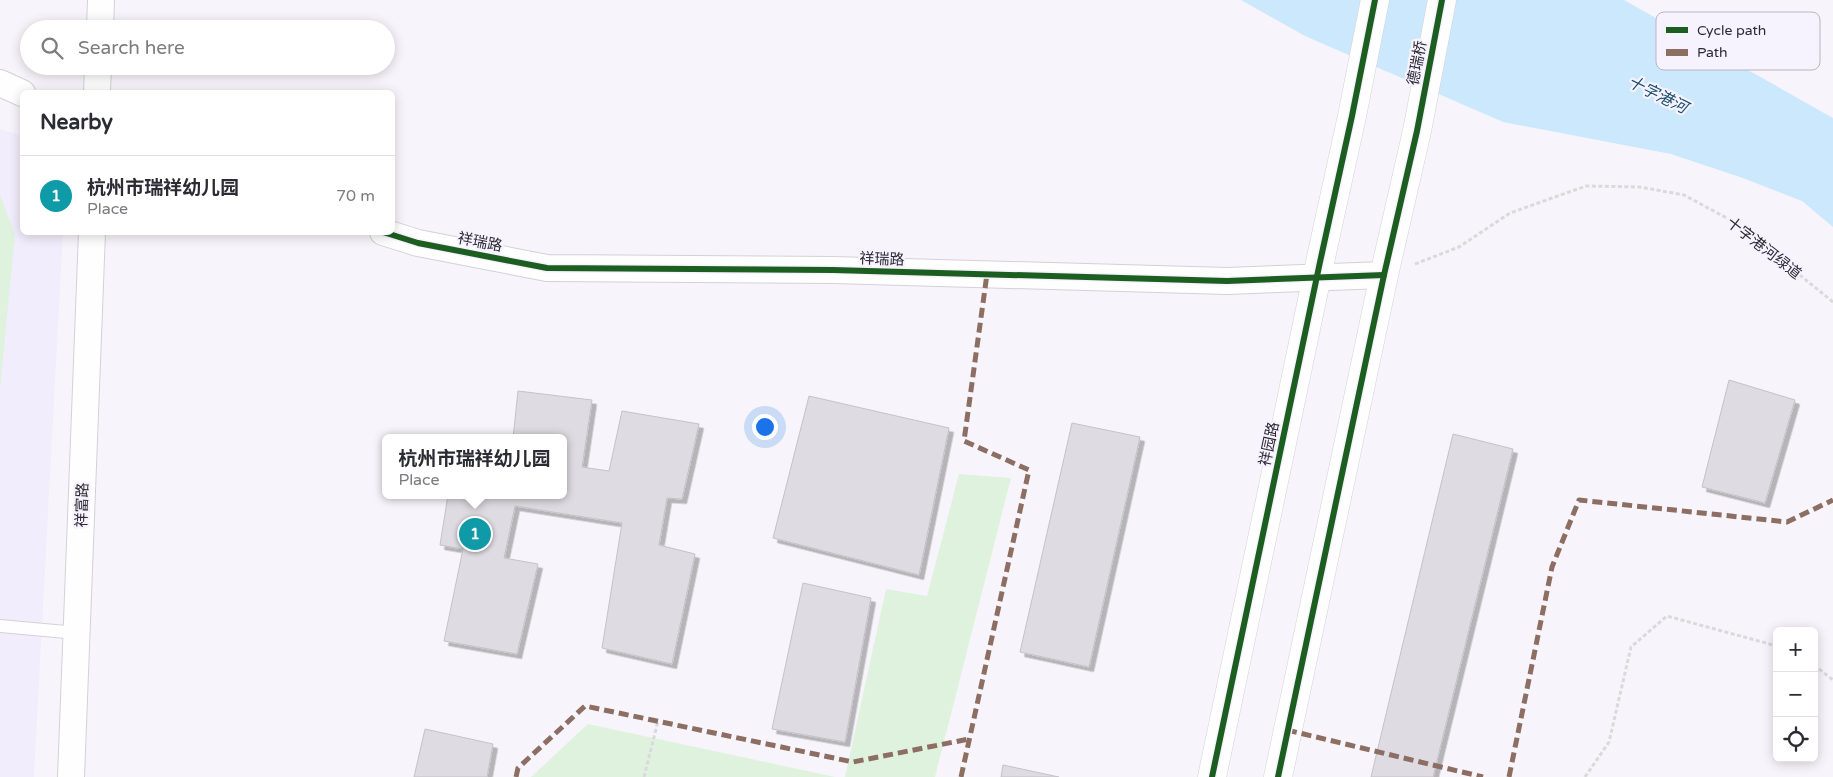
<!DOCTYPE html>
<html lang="en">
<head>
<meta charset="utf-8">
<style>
  body { margin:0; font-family:"Varela Round","Noto Sans SC",sans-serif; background:#f2f2f3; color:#2b2b33 }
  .controls { position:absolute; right:15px; bottom:15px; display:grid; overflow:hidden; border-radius:8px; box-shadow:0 2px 12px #0003 }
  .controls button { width:45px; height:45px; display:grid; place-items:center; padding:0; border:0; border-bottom:1px solid #e1e1e2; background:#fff; color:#2b2b33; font:25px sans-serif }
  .you { position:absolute; left:764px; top:426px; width:18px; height:18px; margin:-12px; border:4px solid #fff; border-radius:50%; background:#1a73e8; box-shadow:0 0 0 8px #1a73e833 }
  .badge { display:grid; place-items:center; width:32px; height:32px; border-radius:50%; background:#747278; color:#fff; font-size:16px; font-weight:700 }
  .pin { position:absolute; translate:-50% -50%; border:2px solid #fff; box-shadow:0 1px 5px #0006 }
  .popup { position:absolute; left:382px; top:434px; width:185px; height:65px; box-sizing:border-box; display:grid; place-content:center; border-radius:8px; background:#fff; filter:drop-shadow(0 1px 4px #0005); font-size:16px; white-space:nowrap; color:#7c7c81 }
  .popup b { font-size:19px; color:#2b2b33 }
  .popup::after { content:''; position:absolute; left:50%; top:100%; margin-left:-10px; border:10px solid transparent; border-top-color:#fff }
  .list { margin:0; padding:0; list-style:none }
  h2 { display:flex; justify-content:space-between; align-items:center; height:65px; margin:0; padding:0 20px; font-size:21px }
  h2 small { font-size:16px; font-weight:400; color:#7c7c81 }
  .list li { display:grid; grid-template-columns:32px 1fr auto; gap:15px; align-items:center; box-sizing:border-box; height:80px; padding:0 20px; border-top:1px solid #e1e1e2 }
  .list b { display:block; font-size:19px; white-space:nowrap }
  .list p { margin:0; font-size:16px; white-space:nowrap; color:#7c7c81 }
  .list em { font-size:16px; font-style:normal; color:#7c7c81 }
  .icon { flex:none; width:28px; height:28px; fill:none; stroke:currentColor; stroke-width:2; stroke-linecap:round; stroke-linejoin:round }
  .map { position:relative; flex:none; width:1833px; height:777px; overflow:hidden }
  .search { position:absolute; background:#fff; box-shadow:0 2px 12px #0003; left:20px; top:20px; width:375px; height:55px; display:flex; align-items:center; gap:12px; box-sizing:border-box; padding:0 18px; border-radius:28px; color:#7c7c81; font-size:19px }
  .panel { position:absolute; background:#fff; box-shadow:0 2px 12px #0003; left:20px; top:90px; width:375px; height:145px; border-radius:8px }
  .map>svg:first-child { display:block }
  .built { fill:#f2edfc }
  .green { fill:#dff2de }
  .water { fill:#cce8fc }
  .building { fill:#dedbe2; stroke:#c4c2c8; filter:url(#shadow) }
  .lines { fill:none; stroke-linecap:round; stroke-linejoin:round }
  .lane-casing { stroke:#d3d1d7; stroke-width:14 }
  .street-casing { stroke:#d3d1d7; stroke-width:28 }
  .secondary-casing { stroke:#d3d1d7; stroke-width:29 }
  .path { stroke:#dad9dc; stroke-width:3; stroke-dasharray:4 2.5; stroke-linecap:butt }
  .lane { stroke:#fefefe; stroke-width:12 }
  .street { stroke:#fefefe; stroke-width:26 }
  .secondary { stroke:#fefefe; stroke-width:28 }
  .quiet { stroke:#8d6e63; stroke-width:5; stroke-dasharray:10 5; stroke-linecap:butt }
  .cycleway-casing { stroke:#f6f2fe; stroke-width:9 }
  .cycleway { stroke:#1b5e20; stroke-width:6 }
  .labels { text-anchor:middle; stroke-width:4.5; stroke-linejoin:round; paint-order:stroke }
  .street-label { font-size:15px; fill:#2d2b32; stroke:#f6f2fe }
  .water-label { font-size:16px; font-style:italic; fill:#184e6b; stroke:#f6f2fe }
  .key { fill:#f6f2fe; stroke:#bab6c1; stroke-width:1 }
  .key-label { font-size:14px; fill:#2d2b32 }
</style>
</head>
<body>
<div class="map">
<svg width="1833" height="777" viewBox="0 0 1833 777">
  <defs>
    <filter id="shadow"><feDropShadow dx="4.5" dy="4.5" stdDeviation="0" flood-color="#0004"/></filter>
  </defs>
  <rect width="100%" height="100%" fill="#f7f5fb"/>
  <polygon class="built" points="0,129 19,135 22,138 22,232 63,233 34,777 0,777"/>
  <g class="green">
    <polygon points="0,195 15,235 0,389"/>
    <polygon points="959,474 1011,478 935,777 845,777 886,589 927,596"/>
    <polygon points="588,724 835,777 531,777"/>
  </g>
  <polygon class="water" points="1241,0 1624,0 1833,118 1833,227 1802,201 1740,177 1671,154 1503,122 1305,36"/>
  <g class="building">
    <polygon points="1729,380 1795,400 1765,503 1702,487"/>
    <polygon points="518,391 592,400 582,467 609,471 622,411 699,424 682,499 667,498 659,545 695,554 672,664 602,648 622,523 515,506 504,558 538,564 517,654 444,641 463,549 440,545 448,495 564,495 564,438 513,438"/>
    <polygon points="809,396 949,428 919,575 773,538"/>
    <polygon points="1072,423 1140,437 1089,667 1020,652"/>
    <polygon points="1453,434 1513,449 1433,777 1371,777"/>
    <polygon points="803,583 871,598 845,742 772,729"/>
    <polygon points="425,729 493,744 487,777 414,777"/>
    <polygon points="1003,765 1059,777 1001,777"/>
  </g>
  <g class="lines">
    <defs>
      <polyline id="lane" points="0,626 77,633"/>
      <g id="street">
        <polyline points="100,29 101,0"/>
        <polyline points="0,83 22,93"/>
        <polyline points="97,92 98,66"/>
        <polyline points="383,232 418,243 547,268 833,270 1227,281 1384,275"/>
        <polyline points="71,777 92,232"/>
      </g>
      <g id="secondary">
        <polyline points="1212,777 1320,262 1352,116 1375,0"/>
        <polyline points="1278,777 1384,275 1417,131 1442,0"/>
      </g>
    </defs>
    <use href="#lane" class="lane-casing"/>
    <use href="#street" class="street-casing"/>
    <use href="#secondary" class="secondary-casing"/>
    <g class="path">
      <polyline points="1415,264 1459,247 1510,213 1586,186 1640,187 1684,195 1736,223 1833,302"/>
      <polyline points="1814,665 1833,680"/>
      <polyline points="644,777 658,721"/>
      <polyline points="1585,777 1609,742 1631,647 1667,616 1777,646"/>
    </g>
    <use href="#lane" class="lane"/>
    <use href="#street" class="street"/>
    <use href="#secondary" class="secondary"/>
    <g class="quiet">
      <polyline points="1287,730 1483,777"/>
      <polyline points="516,777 518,768 585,706 853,762 969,739"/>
      <polyline points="961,777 1029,470 964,441 987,274"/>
      <polyline points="1509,777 1552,567 1579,500 1787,522 1833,500"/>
    </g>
    <defs>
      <g id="cycleway">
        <polyline points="383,232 418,243 547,268 833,270 1227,281 1384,275"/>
        <polyline points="1212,777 1320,262 1352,116 1375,0"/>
        <polyline points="1278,777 1384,275 1417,131 1442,0"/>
      </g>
    </defs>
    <use href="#cycleway" class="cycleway-casing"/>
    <use href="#cycleway" class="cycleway"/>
  </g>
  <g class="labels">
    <g class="street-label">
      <text transform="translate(1417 63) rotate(-79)" y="5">德瑞桥</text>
      <text transform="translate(480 242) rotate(11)" y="5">祥瑞路</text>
      <text transform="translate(1764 248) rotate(38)" y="5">十字港河绿道</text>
      <text transform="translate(882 259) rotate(2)" y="5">祥瑞路</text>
      <text transform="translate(1269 444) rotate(-78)" y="5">祥园路</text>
      <text transform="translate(82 505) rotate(-88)" y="5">祥富路</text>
    </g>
    <g class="water-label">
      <text transform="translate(1658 94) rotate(26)" y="6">十字港河</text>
    </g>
  </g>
  <rect x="1656" y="12" width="164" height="58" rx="8" class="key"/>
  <rect x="1666" y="27" width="22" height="6" fill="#1b5e20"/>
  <rect x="1666" y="49" width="22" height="7" fill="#8d6e63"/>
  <g class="key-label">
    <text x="1697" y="35">Cycle path</text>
    <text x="1697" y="57">Path</text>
  </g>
</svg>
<div class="controls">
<button>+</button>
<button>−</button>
<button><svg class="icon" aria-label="locate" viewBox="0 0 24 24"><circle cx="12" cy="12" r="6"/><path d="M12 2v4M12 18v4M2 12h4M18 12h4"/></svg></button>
</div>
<div class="you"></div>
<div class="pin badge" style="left:475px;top:534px;background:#0f9aa8">1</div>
<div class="popup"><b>杭州市瑞祥幼儿园</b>Place</div>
<div class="search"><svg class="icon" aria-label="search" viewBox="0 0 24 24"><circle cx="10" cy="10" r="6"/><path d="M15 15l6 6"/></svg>Search here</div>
<section class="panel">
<h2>Nearby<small></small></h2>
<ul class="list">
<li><span class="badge" style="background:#0f9aa8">1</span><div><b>杭州市瑞祥幼儿园</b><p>Place</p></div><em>70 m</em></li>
</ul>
</section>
</div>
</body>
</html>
